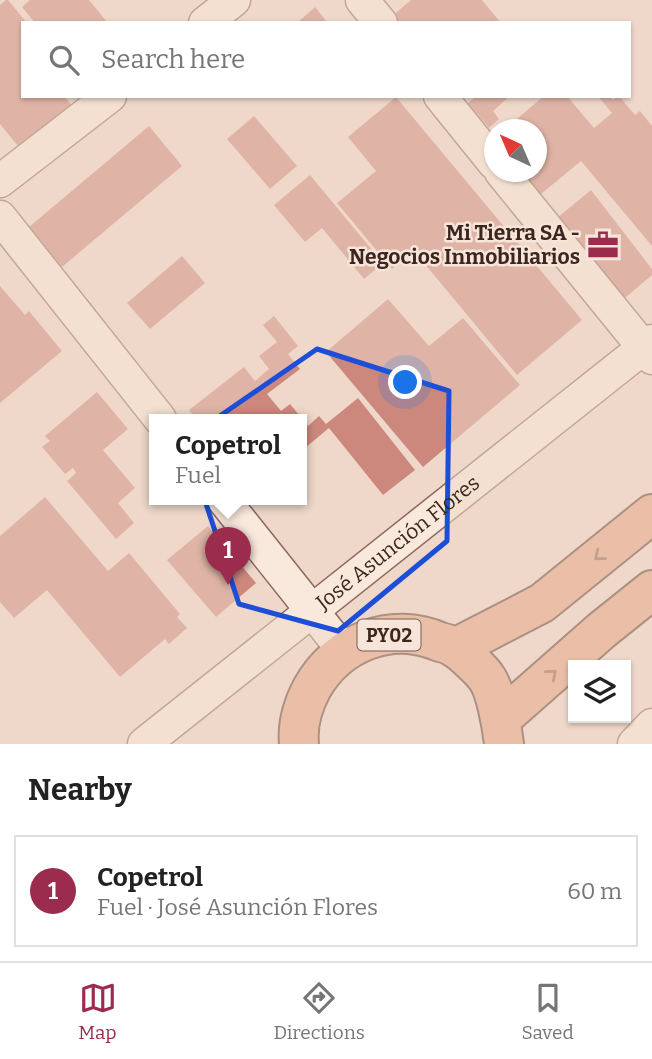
<!DOCTYPE html>
<html lang="en">
<head>
<meta charset="utf-8">
<style>
  body { margin:0; font-family:Bitter,serif; background:#f6f6f6; color:#222 }
  .controls { position:absolute; right:21px; bottom:21px; display:grid; overflow:hidden; border-radius:0px; box-shadow:0 2px 5px #0004 }
  .controls button { width:63px; height:63px; display:grid; place-items:center; padding:0; border:0; border-bottom:2px solid #e0e0e0; background:#fff; color:#222; font:35px sans-serif }
  .compass { position:absolute; left:484px; top:119px; width:63px; height:63px; border-radius:50%; background:#fff; box-shadow:0 2px 5px #0004; rotate:316deg }
  .you { position:absolute; left:406px; top:383px; width:24px; height:24px; margin:-18px; border:5px solid #fff; border-radius:50%; background:#1a73e8; box-shadow:0 0 0 10px #1a73e833 }
  .badge { display:grid; place-items:center; width:46px; height:46px; border-radius:50%; background:#9b2c4e; color:#fff; font-size:23px; font-weight:700 }
  .pin { position:absolute; translate:-50% -58px; filter:drop-shadow(0 2px 4px #0008) }
  .pin::after { content:''; position:absolute; top:37px; width:24px; height:21px; background:inherit; clip-path:polygon(0 0,100% 0,50% 100%) }
  .popup { position:absolute; left:149px; top:414px; width:158px; height:91px; box-sizing:border-box; display:grid; place-content:center; border-radius:0px; background:#fff; filter:drop-shadow(0 2px 5px #0005); font-size:23px; white-space:nowrap; color:#767676 }
  .popup b { font-size:26px; color:#222 }
  .popup::after { content:''; position:absolute; left:50%; top:100%; margin-left:-14px; border:14px solid transparent; border-top-color:#fff }
  .list { margin:0; padding:0; list-style:none }
  h2 { display:flex; justify-content:space-between; align-items:center; height:91px; margin:0; padding:0 28px; font-size:30px }
  h2 small { font-size:23px; font-weight:400; color:#767676 }
  .list li { display:grid; grid-template-columns:46px 1fr auto; gap:21px; align-items:center; box-sizing:border-box; height:112px; margin:0 14px 14px; padding:0 14px; border:2px solid #e0e0e0; border-radius:0px }
  .list b { display:block; font-size:26px; white-space:nowrap }
  .list p { margin:0; font-size:23px; white-space:nowrap; color:#767676 }
  .list em { font-size:23px; font-style:normal; color:#767676 }
  .icon { flex:none; width:38px; height:38px; fill:none; stroke:currentColor; stroke-width:2; stroke-linecap:round; stroke-linejoin:round }
  .map { position:relative; flex:none; width:652px; height:744px; overflow:hidden }
  .search { position:absolute; background:#fff; box-shadow:0 2px 5px #0004; left:21px; right:21px; top:21px; height:77px; display:flex; align-items:center; gap:18px; box-sizing:border-box; padding:0 24px; border-radius:0px; color:#767676; font-size:26px }
  .sheet { height:217px; background:#fff }
  nav { display:flex; justify-content:space-around; align-items:center; box-sizing:border-box; height:98px; border-top:2px solid #e0e0e0; background:#fff; font-size:19px; color:#767676 }
  nav a { display:grid; justify-items:center; gap:4px }
  nav .on { color:#9b2c4e }
  .map>svg:first-child { display:block }
  .building { fill:#cd887e }
  .lines { fill:none; stroke-linecap:round; stroke-linejoin:round }
  .minor-casing { stroke:#8c685d; stroke-width:35 }
  .trunk-casing { stroke:#5a3831; stroke-width:42 }
  .minor { stroke:#f9e8dc; stroke-width:32 }
  .trunk { stroke:#e7a07e; stroke-width:38 }
  .oneway { stroke:#895d4a }
  .marked { fill:none; stroke:#1d4ed8; stroke-width:5; stroke-linejoin:round }
  .labels { text-anchor:middle; stroke-width:5; stroke-linejoin:round; paint-order:stroke }
  .shield { fill:#f6e5d8; stroke:#745f57; stroke-width:2 }
  .shield-label { font-size:19px; font-weight:bold; fill:#3c2620 }
  .poi-label { font-size:21px; font-weight:bold; fill:#3c2620; stroke:#f6e5d8; text-anchor:end }
  .street-label { font-size:21px; fill:#3c2620; stroke:#f6e5d8 }
</style>
</head>
<body>
<div class="map">
<svg width="652" height="744" viewBox="0 0 652 744">
  <rect width="100%" height="100%" fill="#efd8c9"/>
  <g class="building">
    <polygon points="6,0 8,0 27,23 23,23 23,96 64,96 75,109 23,152 0,124 0,5"/>
    <polygon points="30,0 89,0 108,23 35,23 22,7"/>
    <polygon points="411,0 482,0 501,23 394,23 390,18"/>
    <polygon points="315,7 328,23 297,23"/>
    <polygon points="476,96 510,96 493,111 499,119 489,128 468,103"/>
    <polygon points="544,96 567,96 594,128 612,113 598,96 610,96 613,100 619,96 635,115 640,111 652,126 652,246 581,161 541,194 521,172 536,172 536,130 504,130"/>
    <polygon points="396,97 582,320 517,375 414,251 392,269 337,203 376,171 348,137"/>
    <polygon points="254,116 297,166 270,189 227,139"/>
    <polygon points="149,126 182,166 62,267 29,227"/>
    <polygon points="310,175 383,263 364,279 322,228 305,242 274,205"/>
    <polygon points="591,190 652,269 652,275 619,303 552,222"/>
    <polygon points="182,256 205,283 150,329 127,303"/>
    <polygon points="0,286 25,315 29,311 62,351 0,403"/>
    <polygon points="388,299 429,346 463,318 520,385 423,467 326,352"/>
    <polygon points="274,316 298,346 288,354 300,369 267,394 281,411 290,404 308,426 319,416 326,424 358,398 415,470 383,495 329,428 305,448 302,444 302,419 196,419 189,410 244,367 255,381 269,369 259,356 277,342 263,325"/>
    <polygon points="97,392 128,429 103,450 135,488 118,503 134,523 116,539 67,481 76,473 73,468 65,474 42,447 50,441 45,436"/>
    <polygon points="45,497 108,571 129,553 180,614 177,617 187,628 169,644 165,639 120,677 47,590 14,618 0,602 0,536"/>
    <polygon points="208,526 256,583 216,617 167,560"/>
  </g>
  <g class="lines">
    <defs>
      <g id="minor">
        <polyline points="362,0 381,23"/>
        <polyline points="205,23 234,0"/>
        <polyline points="440,96 494,163"/>
        <polyline points="501,172 652,358"/>
        <polyline points="0,181 110,96"/>
        <polyline points="0,217 160,419"/>
        <polyline points="223,499 344,651"/>
        <path id="s1" d="M144 744 652 341"/>
        <polyline points="634,744 652,725"/>
      </g>
      <g id="trunk">
        <polyline points="455,648 542,603 652,514"/>
        <polyline points="501,719 602,630 652,590"/>
        <path d="M299 744C297 724 303 705 312 688 338 642 392 621 440 642 445 643 451 645 455 648 462 652 481 670 486 677 496 690 502 727 504 744"/>
      </g>
    </defs>
    <use href="#minor" class="minor-casing"/>
    <use href="#trunk" class="trunk-casing"/>
    <use href="#minor" class="minor"/>
    <use href="#trunk" class="trunk"/>
  </g>
  <defs><path id="oneway-chevron" d="M-2-3.5L2.5 0L-2 3.5" fill="none" stroke-width="1.6" stroke-linecap="round" stroke-linejoin="round" transform="scale(1.75)"/></defs>
  <g class="oneway">
    <use href="#oneway-chevron" transform="translate(599 556) rotate(141)"/>
    <use href="#oneway-chevron" transform="translate(552 674) rotate(-41)"/>
  </g>
  <path d="M0 0H652V744H0ZM317 349 449 391 447 541 338 631 239 604 185 440Z" fill="#efd8c9" fill-opacity=".55" fill-rule="evenodd"/>
  <path class="marked" d="M317 349 449 391 447 541 338 631 239 604 185 440Z"/>
  <defs>
    <symbol id="office-bare" viewBox="-9 -9 18 18"><path d="M-6-3h4V-5.5h4V-3h4V5H-6ZM-1-4.5V-3h2v-1.5ZM-6 0V1H6V0Z" fill="#9b2c4e" stroke="#f6e5d8" stroke-width="2.5" paint-order="stroke"/></symbol>
  </defs>
  <g fill-rule="evenodd">
    <use href="#office-bare" x="581" y="223" width="44" height="44"/>
  </g>
  <g class="labels">
    <rect class="shield" x="357.5" y="619.5" width="63" height="31" rx="5"/>
    <g class="shield-label">
      <text x="389" y="642">PY02</text>
    </g>
    <g class="poi-label">
      <text x="580" y="240">Mi Tierra SA -<tspan x="580" dy="24">Negocios Inmobiliarios</tspan></text>
    </g>
    <g class="street-label">
      <text dy="7" stroke="none"><textPath href="#s1" startOffset="324">José Asunción Flores</textPath></text>
    </g>
  </g>
</svg>
<div class="controls">
<button><svg class="icon" aria-label="layers" viewBox="0 0 24 24"><path d="M12 4l9 5-9 5-9-5zM3 14l9 5 9-5"/></svg></button>
</div>
<svg class="compass" viewBox="-18 -18 36 36"><path d="M0-13l5 13h-10z" fill="#e53935"/><path d="M0 13l5-13h-10z" fill="#767676"/></svg>
<div class="you"></div>
<div class="pin badge" style="left:228px;top:585px">1</div>
<div class="popup"><b>Copetrol</b>Fuel</div>
<div class="search"><svg class="icon" aria-label="search" viewBox="0 0 24 24"><circle cx="10" cy="10" r="6"/><path d="M15 15l6 6"/></svg>Search here</div>
</div>
<section class="sheet">
<h2>Nearby<small></small></h2>
<ul class="list">
<li><span class="badge">1</span><div><b>Copetrol</b><p>Fuel · José Asunción Flores</p></div><em>60 m</em></li>
</ul>
</section>
<nav>
<a class="on"><svg class="icon" aria-label="map" viewBox="0 0 24 24"><path d="M3 6l6-2 6 2 6-2v14l-6 2-6-2-6 2zM9 4v14M15 6v14"/></svg>Map</a>
<a><svg class="icon" aria-label="directions" viewBox="0 0 24 24"><path d="M12 3l9 9-9 9-9-9zM9 14v-3h6M13 9l2 2-2 2"/></svg>Directions</a>
<a><svg class="icon" aria-label="saved" viewBox="0 0 24 24"><path d="M7 4h10v16l-5-4-5 4z"/></svg>Saved</a>
</nav>
</body>
</html>
